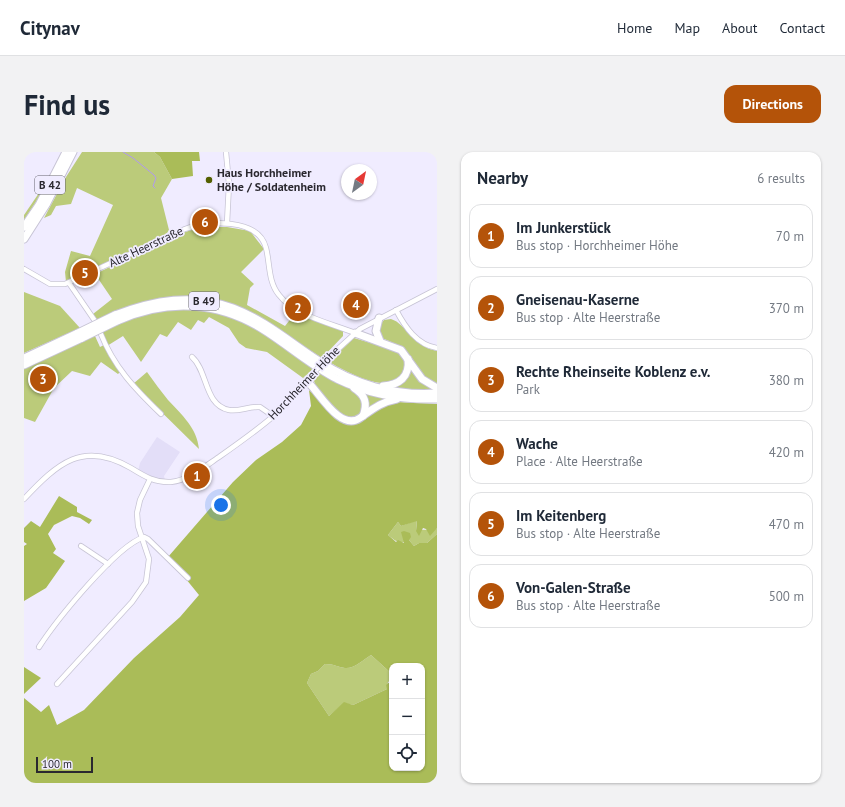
<!DOCTYPE html>
<html lang="en">
<head>
<meta charset="utf-8">
<style>
  body { margin:0; font-family:"PT Sans",sans-serif; background:#f2f2f3; color:#1f2937 }
  .controls { position:absolute; right:12px; bottom:12px; display:grid; overflow:hidden; border-radius:8px; box-shadow:0 1px 3px #0004 }
  .controls button { width:36px; height:36px; display:grid; place-items:center; padding:0; border:0; border-bottom:1px solid #e0e1e3; background:#fff; color:#1f2937; font:20px sans-serif }
  .compass { position:absolute; left:317px; top:12px; width:36px; height:36px; border-radius:50%; background:#fff; box-shadow:0 1px 3px #0004; rotate:33deg }
  .scale { position:absolute; left:12px; bottom:10px; width:57px; box-sizing:border-box; padding-left:4px; border:2px solid #2a282f; border-top:0; font-size:11px; line-height:14px; white-space:nowrap; color:#2a282f; -webkit-text-stroke:3px #f0ecff; paint-order:stroke }
  .you { position:absolute; left:197px; top:353px; width:14px; height:14px; margin:-10px; border:3px solid #fff; border-radius:50%; background:#1a73e8; box-shadow:0 0 0 6px #1a73e833 }
  .badge { display:grid; place-items:center; width:26px; height:26px; border-radius:50%; background:#b45309; color:#fff; font-size:13px; font-weight:700 }
  .pin { position:absolute; translate:-50% -50%; border:2px solid #fff; box-shadow:0 1px 4px #0006 }
  .list { margin:0; padding:0; list-style:none }
  h2 { display:flex; justify-content:space-between; align-items:center; height:52px; margin:0; padding:0 16px; font-size:17px }
  h2 small { font-size:13px; font-weight:400; color:#747a83 }
  .list li { display:grid; grid-template-columns:26px 1fr auto; gap:12px; align-items:center; box-sizing:border-box; height:64px; margin:0 8px 8px; padding:0 8px; border:1px solid #e0e1e3; border-radius:12px }
  .list b { display:block; font-size:15px; white-space:nowrap }
  .list p { margin:0; font-size:13px; white-space:nowrap; color:#747a83 }
  .list em { font-size:13px; font-style:normal; color:#747a83 }
  .icon { flex:none; width:22px; height:22px; fill:none; stroke:currentColor; stroke-width:2; stroke-linecap:round; stroke-linejoin:round }
  .map { position:relative; flex:none; width:413px; height:631px; overflow:hidden; border-radius:12px }
  header { display:flex; align-items:center; gap:24px; box-sizing:border-box; height:56px; padding:0 20px; background:#fff; border-bottom:1px solid #e0e1e3 }
  header strong { font-size:19px }
  nav { display:flex; gap:22px; margin-inline-start:auto; font-size:14px }
  .intro { display:flex; align-items:center; justify-content:space-between; box-sizing:border-box; height:96px; padding:0 24px }
  h1 { margin:0; font-size:28px }
  .button { padding:10px 18px; border-radius:12px; background:#b45309; color:#fff; font-size:14px; font-weight:700 }
  main { display:flex; gap:24px; padding:0 24px }
  aside { flex:1; background:#fff; border-radius:12px; box-shadow:0 1px 3px #0004 }
  .map>svg:first-child { display:block }
  .built { fill:#e3def8 }
  .green { fill:#bbcb7a }
  .forest { fill:#aabc58; fill-rule:evenodd }
  .lines { fill:none; stroke-linecap:round; stroke-linejoin:round }
  .stream { stroke:#b098f1; stroke-width:1 }
  .minor-casing { stroke:#c7c4d5; stroke-width:6 }
  .highway-casing { stroke:#c7c4d5; stroke-width:9 }
  .minor { stroke:#fff; stroke-width:4.5 }
  .highway { stroke:#fff; stroke-width:7 }
  .minor-bridge-casing { stroke:#c7c4d5; stroke-width:6; stroke-linecap:butt }
  .highway-bridge-casing { stroke:#c7c4d5; stroke-width:9; stroke-linecap:butt }
  .minor-bridge { stroke:#fff; stroke-width:4.5 }
  .highway-bridge { stroke:#fff; stroke-width:7 }
  .poi-dot { fill:#535f00; stroke:#f0ecff; stroke-width:1.5 }
  .labels { text-anchor:middle; stroke-width:3.5; stroke-linejoin:round; paint-order:stroke }
  .shield { fill:#f0ecff; stroke:#65636d; stroke-width:1 }
  .shield-label { font-size:11px; font-weight:bold; fill:#2a282f }
  .poi-label { font-size:12px; font-weight:bold; fill:#2a282f; stroke:#f0ecff; text-anchor:start }
  .street-label { font-size:12px; fill:#2a282f; stroke:#f0ecff }
</style>
</head>
<body>
<header>
<strong>Citynav</strong>
<nav><a>Home</a><a>Map</a><a>About</a><a>Contact</a></nav>
</header>
<div class="intro"><h1>Find us</h1><a class="button">Directions</a></div>
<main>
<div class="map">
<svg width="413" height="631" viewBox="0 0 413 631">
  <rect width="100%" height="100%" fill="#f0ecff"/>
  <polygon class="built" points="133,285 156,300 140,324 141,328 131,327 114,319 116,311"/>
  <g class="green">
    <polygon points="58,0 130,0 136,5 148,27 137,46 145,78 141,84 42,130 41,120 47,99 66,104 89,53 53,36 47,52 32,54 27,63 20,66 42,25"/>
    <polygon points="17,38 19,39 0,68 0,63"/>
    <polygon points="175,75 203,75 226,79 240,97 217,120 230,132 226,136 223,153 261,174 272,160 319,179 319,184 298,206 230,162 148,145 117,151 73,169 69,162 88,147 71,122 156,82"/>
    <polygon points="0,140 36,154 56,176 0,201"/>
    <polygon points="163,155 206,163 243,183 289,217 279,226 243,200 222,196 215,191 205,176 185,165 180,171 174,168 167,178 154,170 143,185 136,182 117,210 99,184 83,194 77,179 118,162"/>
    <path d="M367 167C383 172 387 194 413 199V234L395 221 381 198 374 193 358 186 354 175 360 168Z"/>
    <polygon points="75,180 76,182 71,184 76,195 80,193 96,220 94,222 77,210 66,224 48,219 30,236 11,270 0,266 0,217"/>
    <path d="M330 186C345 191 364 194 377 203 381 207 382 212 382 217 381 221 379 222 377 225 361 242 321 219 305 210Z"/>
    <polygon points="387,214 408,236 408,239 371,237"/>
    <path d="M123 220C130 230 137 239 144 248 158 263 173 276 175 297L109 232Z"/>
    <polygon points="295,221 331,239 338,246 338,261 331,266 319,265 293,237 290,229"/>
    <polygon points="340,241 363,247 344,256"/>
    <path d="M393 368 392 379C399 376 407 380 413 376V382L403 391H395L390 394 385 388C376 393 371 389 364 383L374 370 377 374Z"/>
    <path d="M347 503 368 522V528L364 530 363 537 329 553 320 551 305 564 283 531 287 522 294 519 301 512C311 512 313 515 321 516 330 517 339 508 347 503Z"/>
  </g>
  <g class="forest">
    <polygon points="130,0 175,0 176,9 168,9 169,24 148,27 136,5"/>
    <path d="M285 238 321 271 350 257 371 250 413 252V376L406 384 402 377 399 376 395 384 392 379 393 369 377 374 374 370 364 383 372 390 374 388 380 391 377 380 380 379 386 381 387 385 385 388 390 394 395 391H403L413 382V631H0V546L17 560 25 553 33 573 60 558 110 506 156 465 175 443 144 405 209 330 232 308 258 290 277 273 287 254ZM347 503 368 522V514H398V616H368V528L362 533 363 537 329 553 320 550 305 564 283 531 287 522 294 519 301 512C311 512 313 515 321 516 330 517 339 508 347 503Z"/>
    <polygon points="35,344 53,355 53,360 68,368 65,372 56,366 48,364 30,373 24,382 32,397 29,401 41,409 22,436 0,449 0,394 3,392 0,390 0,376 7,369 16,375"/>
    <polygon points="0,515 17,526 0,542"/>
  </g>
  <g class="lines">
    <polyline class="stream" points="99,0 109,6 130,23 132,26 129,34 131,36"/>
    <defs>
      <g id="minor">
        <polyline points="202,0 205,32 203,71"/>
        <path d="M0 117 26 132H41L161 77C183 69 234 65 242 96 246 111 244 130 255 143 271 164 306 171 331 181"/>
        <polyline points="45,131 71,169"/>
        <path d="M372 158C381 175 393 193 413 196"/>
        <path d="M76 180C90 215 110 236 137 262"/>
        <path d="M168 205C184 219 180 253 205 258 215 260 225 254 236 255L249 264"/>
        <polyline points="303,207 336,177 413,137"/>
        <path d="M0 347C34 311 59 288 107 316 120 324 131 331 147 330 165 328 180 315 195 305 215 291 235 277 253 261 266 248 278 234 290 220"/>
        <polyline points="57,394 84,412"/>
        <path d="M15 495C32 469 92 394 120 385L124 387 164 426"/>
        <polyline points="33,532 108,450 122,430 125,407 114,374 113,361 116,348 126,327"/>
      </g>
      <g id="highway">
        <polyline points="0,75 15,53 42,0"/>
        <polyline points="0,87 23,51 49,0"/>
        <path d="M91 163C130 148 169 141 209 156 241 168 267 191 295 209 329 232 371 244 413 241"/>
        <polyline points="355,166 352,179 356,189"/>
        <path d="M93 169C144 146 196 149 243 180 266 195 288 214 313 227 344 242 379 248 413 247"/>
        <polyline points="331,181 377,198 398,227 413,236"/>
        <polyline points="0,206 54,181"/>
        <polyline points="0,213 58,186"/>
        <path d="M283 229C295 240 316 280 336 266 349 257 357 250 373 247"/>
        <path d="M359 234C375 233 386 225 384 207"/>
        <path d="M330 236C341 243 344 251 339 264"/>
      </g>
    </defs>
    <use href="#minor" class="minor-casing"/>
    <use href="#highway" class="highway-casing"/>
    <use href="#minor" class="minor"/>
    <use href="#highway" class="highway"/>
    <defs>
      <polyline id="minor-bridge" points="290,220 303,207"/>
      <g id="highway-bridge">
        <polyline points="54,181 91,163"/>
        <polyline points="58,186 93,169"/>
      </g>
    </defs>
    <use href="#minor-bridge" class="minor-bridge-casing"/>
    <use href="#highway-bridge" class="highway-bridge-casing"/>
    <use href="#minor-bridge" class="minor-bridge"/>
    <use href="#highway-bridge" class="highway-bridge"/>
  </g>
  <circle class="poi-dot" cx="185" cy="28" r="4"/>
  <g class="labels">
    <g class="shield">
      <rect x="11" y="24" width="30" height="18" rx="3"/>
      <rect x="165" y="140" width="30" height="18" rx="3"/>
    </g>
    <g class="shield-label">
      <text x="26" y="37">B 42</text>
      <text x="180" y="153">B 49</text>
    </g>
    <g class="poi-label">
      <text x="193" y="25">Haus Horchheimer<tspan x="193" dy="14">Höhe / Soldatenheim</tspan></text>
    </g>
    <g class="street-label">
      <text transform="translate(122 95) rotate(-25)" y="4">Alte Heerstraße</text>
      <text transform="translate(280 231) rotate(-46)" y="4">Horchheimer Höhe</text>
    </g>
  </g>
</svg>
<div class="controls">
<button>+</button>
<button>−</button>
<button><svg class="icon" aria-label="locate" viewBox="0 0 24 24"><circle cx="12" cy="12" r="6"/><path d="M12 2v4M12 18v4M2 12h4M18 12h4"/></svg></button>
</div>
<svg class="compass" viewBox="-18 -18 36 36"><path d="M0-13l5 13h-10z" fill="#e53935"/><path d="M0 13l5-13h-10z" fill="#747a83"/></svg>
<div class="scale">100 m</div>
<div class="you"></div>
<div class="pin badge" style="left:173px;top:324px">1</div>
<div class="pin badge" style="left:274px;top:156px">2</div>
<div class="pin badge" style="left:19px;top:227px">3</div>
<div class="pin badge" style="left:332px;top:153px">4</div>
<div class="pin badge" style="left:61px;top:121px">5</div>
<div class="pin badge" style="left:181px;top:70px">6</div>
</div>
<aside>
<h2>Nearby<small>6 results</small></h2>
<ul class="list">
<li><span class="badge">1</span><div><b>Im Junkerstück</b><p>Bus stop · Horchheimer Höhe</p></div><em>70 m</em></li>
<li><span class="badge">2</span><div><b>Gneisenau-Kaserne</b><p>Bus stop · Alte Heerstraße</p></div><em>370 m</em></li>
<li><span class="badge">3</span><div><b>Rechte Rheinseite Koblenz e.v.</b><p>Park</p></div><em>380 m</em></li>
<li><span class="badge">4</span><div><b>Wache</b><p>Place · Alte Heerstraße</p></div><em>420 m</em></li>
<li><span class="badge">5</span><div><b>Im Keitenberg</b><p>Bus stop · Alte Heerstraße</p></div><em>470 m</em></li>
<li><span class="badge">6</span><div><b>Von-Galen-Straße</b><p>Bus stop · Alte Heerstraße</p></div><em>500 m</em></li>
</ul>
</aside>
</main>
</body>
</html>
